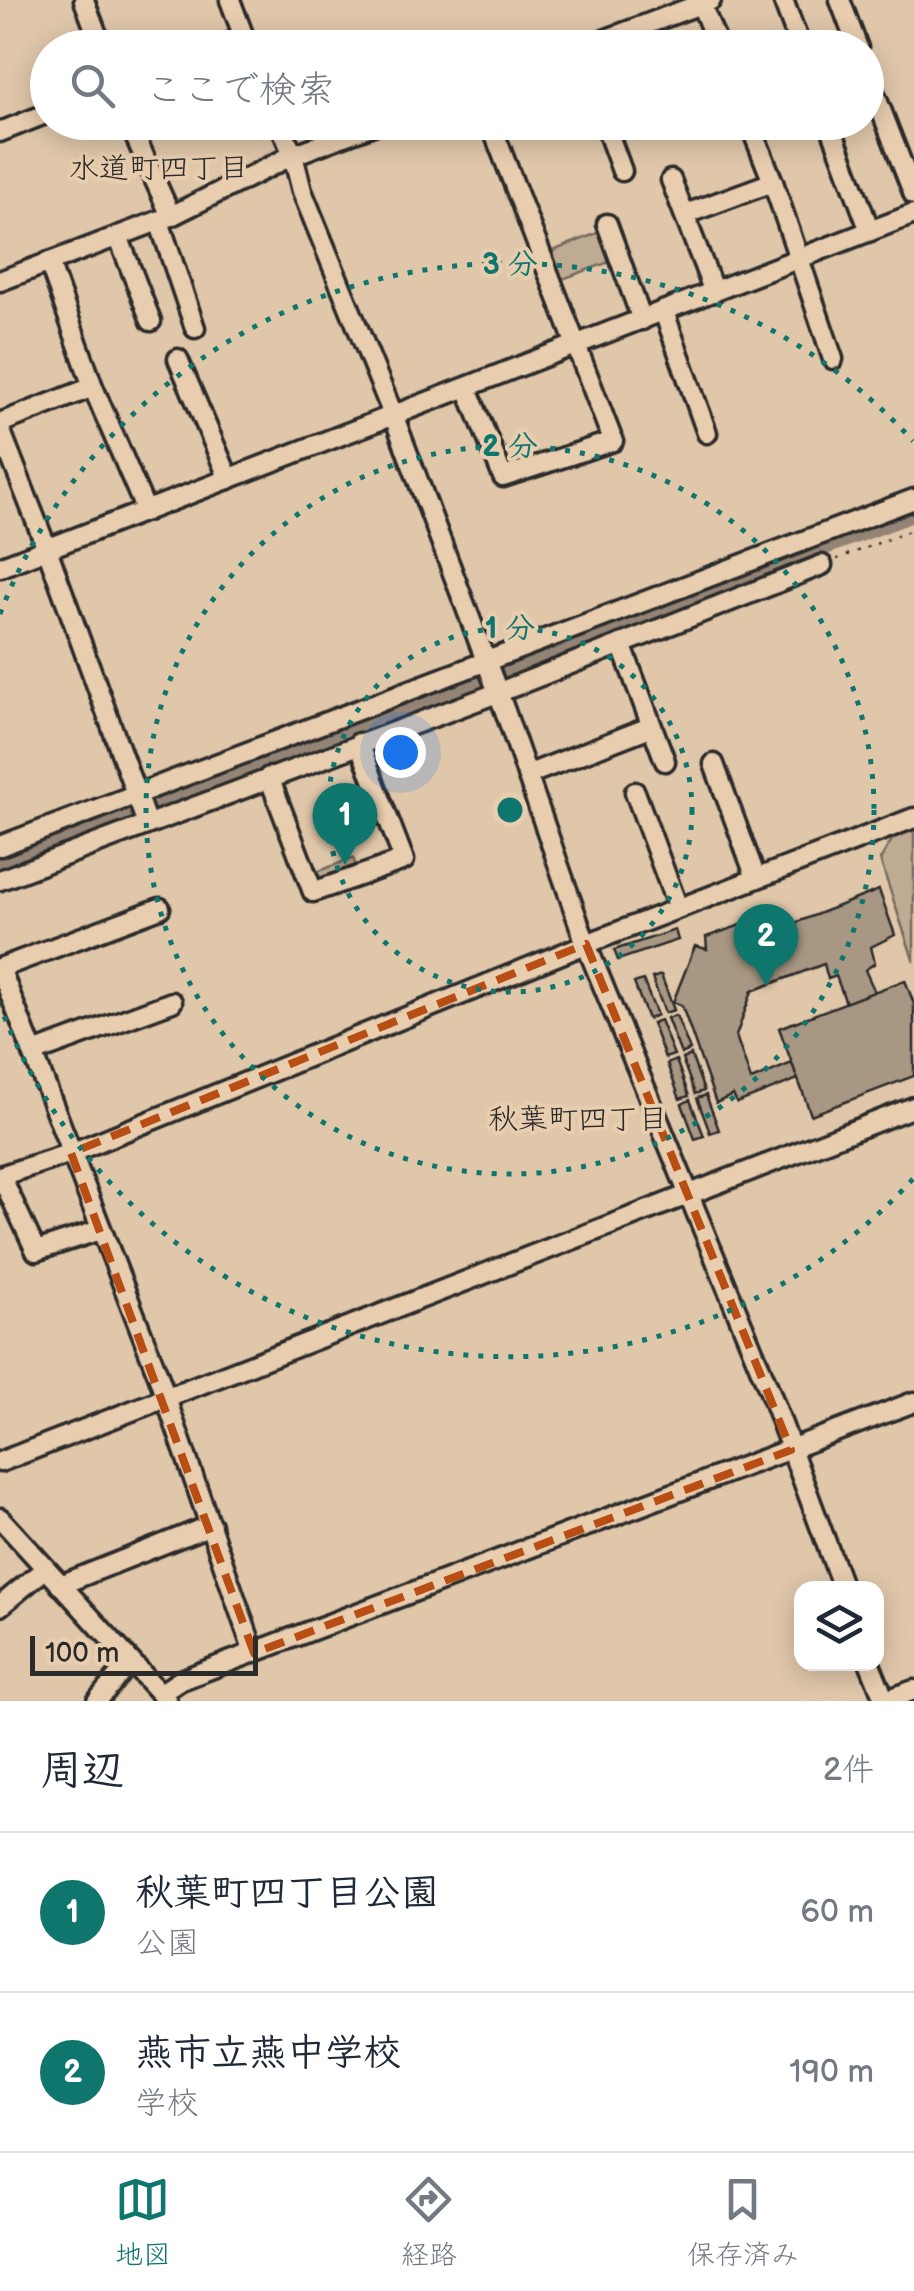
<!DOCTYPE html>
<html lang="ja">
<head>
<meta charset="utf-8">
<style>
  body { margin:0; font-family:"Balsamiq Sans","Klee One",sans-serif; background:#f6f6f7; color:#1f2937 }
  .controls { position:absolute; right:30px; bottom:30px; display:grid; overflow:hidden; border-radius:20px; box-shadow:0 5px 25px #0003 }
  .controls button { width:90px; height:90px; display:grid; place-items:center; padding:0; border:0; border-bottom:2px solid #e0e1e3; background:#fff; color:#1f2937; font:50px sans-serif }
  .scale { position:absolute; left:30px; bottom:25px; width:228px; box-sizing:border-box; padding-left:10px; border:5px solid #2b2b2b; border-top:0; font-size:28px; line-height:35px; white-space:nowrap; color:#2b2b2b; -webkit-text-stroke:8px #e8cdaf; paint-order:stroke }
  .you { position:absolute; left:400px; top:752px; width:35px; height:35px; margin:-25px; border:8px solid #fff; border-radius:50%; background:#1a73e8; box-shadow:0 0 0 15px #1a73e833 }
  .badge { display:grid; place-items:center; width:65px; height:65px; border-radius:50%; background:#0f766e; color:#fff; font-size:32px; font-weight:700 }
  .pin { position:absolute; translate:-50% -82px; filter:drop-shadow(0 2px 5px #0008) }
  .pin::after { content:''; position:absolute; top:52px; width:35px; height:30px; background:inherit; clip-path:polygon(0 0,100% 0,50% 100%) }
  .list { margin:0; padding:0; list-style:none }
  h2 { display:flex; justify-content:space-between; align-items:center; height:130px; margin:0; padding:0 40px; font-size:42px }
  h2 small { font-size:32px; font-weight:400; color:#747a83 }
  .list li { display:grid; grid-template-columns:65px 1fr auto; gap:30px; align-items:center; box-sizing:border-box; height:160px; padding:0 40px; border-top:2px solid #e0e1e3 }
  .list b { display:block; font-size:38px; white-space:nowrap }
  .list p { margin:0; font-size:32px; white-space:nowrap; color:#747a83 }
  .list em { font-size:32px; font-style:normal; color:#747a83 }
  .icon { flex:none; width:55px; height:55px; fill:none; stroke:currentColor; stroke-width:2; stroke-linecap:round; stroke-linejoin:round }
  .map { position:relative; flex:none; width:914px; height:1701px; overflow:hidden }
  .search { position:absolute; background:#fff; box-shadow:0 5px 25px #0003; left:30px; right:30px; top:30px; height:110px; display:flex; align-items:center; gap:25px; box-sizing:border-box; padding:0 35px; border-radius:55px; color:#747a83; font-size:38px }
  .sheet { height:450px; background:#fff }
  nav { display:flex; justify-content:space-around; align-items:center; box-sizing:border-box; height:140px; border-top:2px solid #e0e1e3; background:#fff; font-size:28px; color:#747a83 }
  nav a { display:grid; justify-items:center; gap:5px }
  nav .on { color:#0f766e }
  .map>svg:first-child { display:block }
  .green { fill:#bfaa92; stroke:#756a5e; stroke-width:2.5 }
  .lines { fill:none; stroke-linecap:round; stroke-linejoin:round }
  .canal { stroke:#938474; stroke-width:15 }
  .building { fill:#a89783; stroke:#2b2b2b; stroke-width:2.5 }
  .minor-casing { stroke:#2b2b2b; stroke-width:25 }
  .path { stroke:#2b2b2b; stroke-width:2.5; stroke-dasharray:2.5 8; stroke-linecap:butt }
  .minor { stroke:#e8cdaf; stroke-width:18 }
  .marked { fill:none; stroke:#b94e14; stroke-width:8; stroke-dasharray:20 12; stroke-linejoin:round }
  .ring { fill:none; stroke:#0f766e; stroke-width:5; stroke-dasharray:5 10 }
  .labels { text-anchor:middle; stroke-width:8; stroke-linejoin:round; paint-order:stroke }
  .neighbourhood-label { font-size:30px; fill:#2b2b2b; stroke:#e8cdaf }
  .centre { fill:#0f766e; stroke:#e8cdaf; stroke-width:5 }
  .ring-label { font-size:30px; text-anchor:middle; font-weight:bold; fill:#0f766e; stroke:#e8cdaf; stroke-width:8; stroke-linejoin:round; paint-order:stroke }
</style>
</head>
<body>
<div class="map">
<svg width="914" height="1701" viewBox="0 0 914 1701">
  <rect width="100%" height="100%" fill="#e0c7aa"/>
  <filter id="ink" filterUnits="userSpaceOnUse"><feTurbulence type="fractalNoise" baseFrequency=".01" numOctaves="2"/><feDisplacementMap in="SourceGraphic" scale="20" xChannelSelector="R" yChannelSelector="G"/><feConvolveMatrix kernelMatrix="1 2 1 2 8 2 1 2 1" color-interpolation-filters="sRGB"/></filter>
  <g filter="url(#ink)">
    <g class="green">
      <polygon points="605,230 615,260 560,280 550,252"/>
      <polygon points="914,825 914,962 880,860 897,831"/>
      <polygon points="353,858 358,872 325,885 316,880 314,873"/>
    </g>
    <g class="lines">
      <polyline class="canal" points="0,859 914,514"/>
    </g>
    <g class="building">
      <polygon points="879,890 895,935 871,947 875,963 865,970 875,992 846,1003 836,976 828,979 824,964 752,991 736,1036 751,1080 792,1063 798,1079 737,1103 733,1095 716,1103 682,1006 673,1002 695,946 707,949 706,937 764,917 767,934"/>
      <polygon points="675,930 678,940 618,960 614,950"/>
      <polygon points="661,975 674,1010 665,1013 652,978"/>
      <polygon points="643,980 657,1015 648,1019 634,983"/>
      <polygon points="905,980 914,1004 914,1076 811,1115 779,1028"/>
      <polygon points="676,1015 690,1050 681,1054 667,1018"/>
      <polygon points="660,1020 674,1055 665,1058 652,1023"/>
      <polygon points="691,1055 704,1091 695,1094 682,1059"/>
      <polygon points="676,1060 689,1096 680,1099 667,1064"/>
      <polygon points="706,1095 719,1130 710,1133 697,1098"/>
      <polygon points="690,1100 704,1136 695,1139 682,1104"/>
    </g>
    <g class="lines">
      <defs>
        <g id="minor">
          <polyline points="84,0 102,48"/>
          <polyline points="230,0 248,48"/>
          <polyline points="783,0 801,48"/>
          <polyline points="840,0 858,48"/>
          <polyline points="701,4 719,48"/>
          <polyline points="217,48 244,37"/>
          <polyline points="583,48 711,0"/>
          <polyline points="866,71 914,195"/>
          <polyline points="161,122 134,134 171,216"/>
          <polyline points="279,122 293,155 302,191 394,417 505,711 586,944 770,1392 843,1588"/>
          <polyline points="604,122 622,171"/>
          <polyline points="749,122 773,182 833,359"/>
          <polyline points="829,122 870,231"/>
          <polyline points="0,132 48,113"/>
          <polyline points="671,180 714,292"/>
          <polyline points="686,214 773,182"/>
          <polyline points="159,221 195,328"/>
          <polyline points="607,224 642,320"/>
          <polyline points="118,236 151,321"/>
          <polyline points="0,281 171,216 293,155 381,122"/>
          <polyline points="664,312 707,433"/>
          <polyline points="178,359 229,479"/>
          <polyline points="93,387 146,511"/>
          <polyline points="467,388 503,477 613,441 490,122"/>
          <polyline points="0,423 93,387 49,262"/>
          <polyline points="0,429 47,549 147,824"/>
          <polyline points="0,567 914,214"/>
          <polyline points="621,644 665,761"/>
          <polyline points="714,764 756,878"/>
          <polyline points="527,775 650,727"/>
          <polyline points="269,777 313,892 404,860 359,743"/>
          <polyline points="635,792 678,908"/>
          <polyline points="0,846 914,499"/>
          <polyline points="0,880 497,693 822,565"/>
          <polyline points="0,968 158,1375 254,1653"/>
          <polyline points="0,968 160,908"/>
          <polyline points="33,1053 172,1002"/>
          <polyline points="0,1176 71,1153 586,944 914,818"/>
          <polyline points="1,1176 36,1251 100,1230"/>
          <polyline points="0,1462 914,1107"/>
          <polyline points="0,1518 167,1701"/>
          <polyline points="60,1585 211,1525"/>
          <polyline points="0,1606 45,1569"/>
          <polyline points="870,1664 885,1701"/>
          <polyline points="161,1693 181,1680 914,1402"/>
          <polyline points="97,1701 130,1662"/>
          <polyline points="884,1701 914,1690"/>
        </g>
      </defs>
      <use href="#minor" class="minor-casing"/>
      <polyline class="path" points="837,559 914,529"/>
      <use href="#minor" class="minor"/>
    </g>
  </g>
  <path class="marked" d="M586 944 791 1450 254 1653 71 1153Z"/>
  <g class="ring">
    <circle cx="510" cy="810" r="182"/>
    <circle cx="510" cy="810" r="364"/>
    <path d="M913 1179A546 546 0 0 1 0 1006M0 614A546 546 0 0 1 913 441"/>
  </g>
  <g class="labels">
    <g class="neighbourhood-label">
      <text x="159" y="178">水道町四丁目</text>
      <text x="578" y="1129">秋葉町四丁目</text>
    </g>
  </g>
  <circle cx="510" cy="810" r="15" class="centre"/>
  <g class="ring-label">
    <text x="510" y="274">3 分</text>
    <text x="510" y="456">2 分</text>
    <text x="510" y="638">1 分</text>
  </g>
</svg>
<div class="controls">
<button><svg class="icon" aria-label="layers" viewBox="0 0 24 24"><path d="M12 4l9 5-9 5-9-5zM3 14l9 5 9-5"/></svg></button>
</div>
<div class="scale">100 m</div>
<div class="you"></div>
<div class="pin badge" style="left:345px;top:865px">1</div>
<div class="pin badge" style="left:766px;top:986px">2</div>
<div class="search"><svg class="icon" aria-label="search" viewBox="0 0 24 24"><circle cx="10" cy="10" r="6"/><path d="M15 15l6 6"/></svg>ここで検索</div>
</div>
<section class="sheet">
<h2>周辺<small>2件</small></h2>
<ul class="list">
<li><span class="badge">1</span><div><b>秋葉町四丁目公園</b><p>公園</p></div><em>60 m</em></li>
<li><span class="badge">2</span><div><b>燕市立燕中学校</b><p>学校</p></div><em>190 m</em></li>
</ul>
</section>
<nav>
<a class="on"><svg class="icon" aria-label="map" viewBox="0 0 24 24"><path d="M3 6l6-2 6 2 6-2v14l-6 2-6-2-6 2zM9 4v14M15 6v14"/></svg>地図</a>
<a><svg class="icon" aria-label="directions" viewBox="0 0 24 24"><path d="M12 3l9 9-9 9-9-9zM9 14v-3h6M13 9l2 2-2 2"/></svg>経路</a>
<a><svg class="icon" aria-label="saved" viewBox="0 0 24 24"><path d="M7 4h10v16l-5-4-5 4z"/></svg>保存済み</a>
</nav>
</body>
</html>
